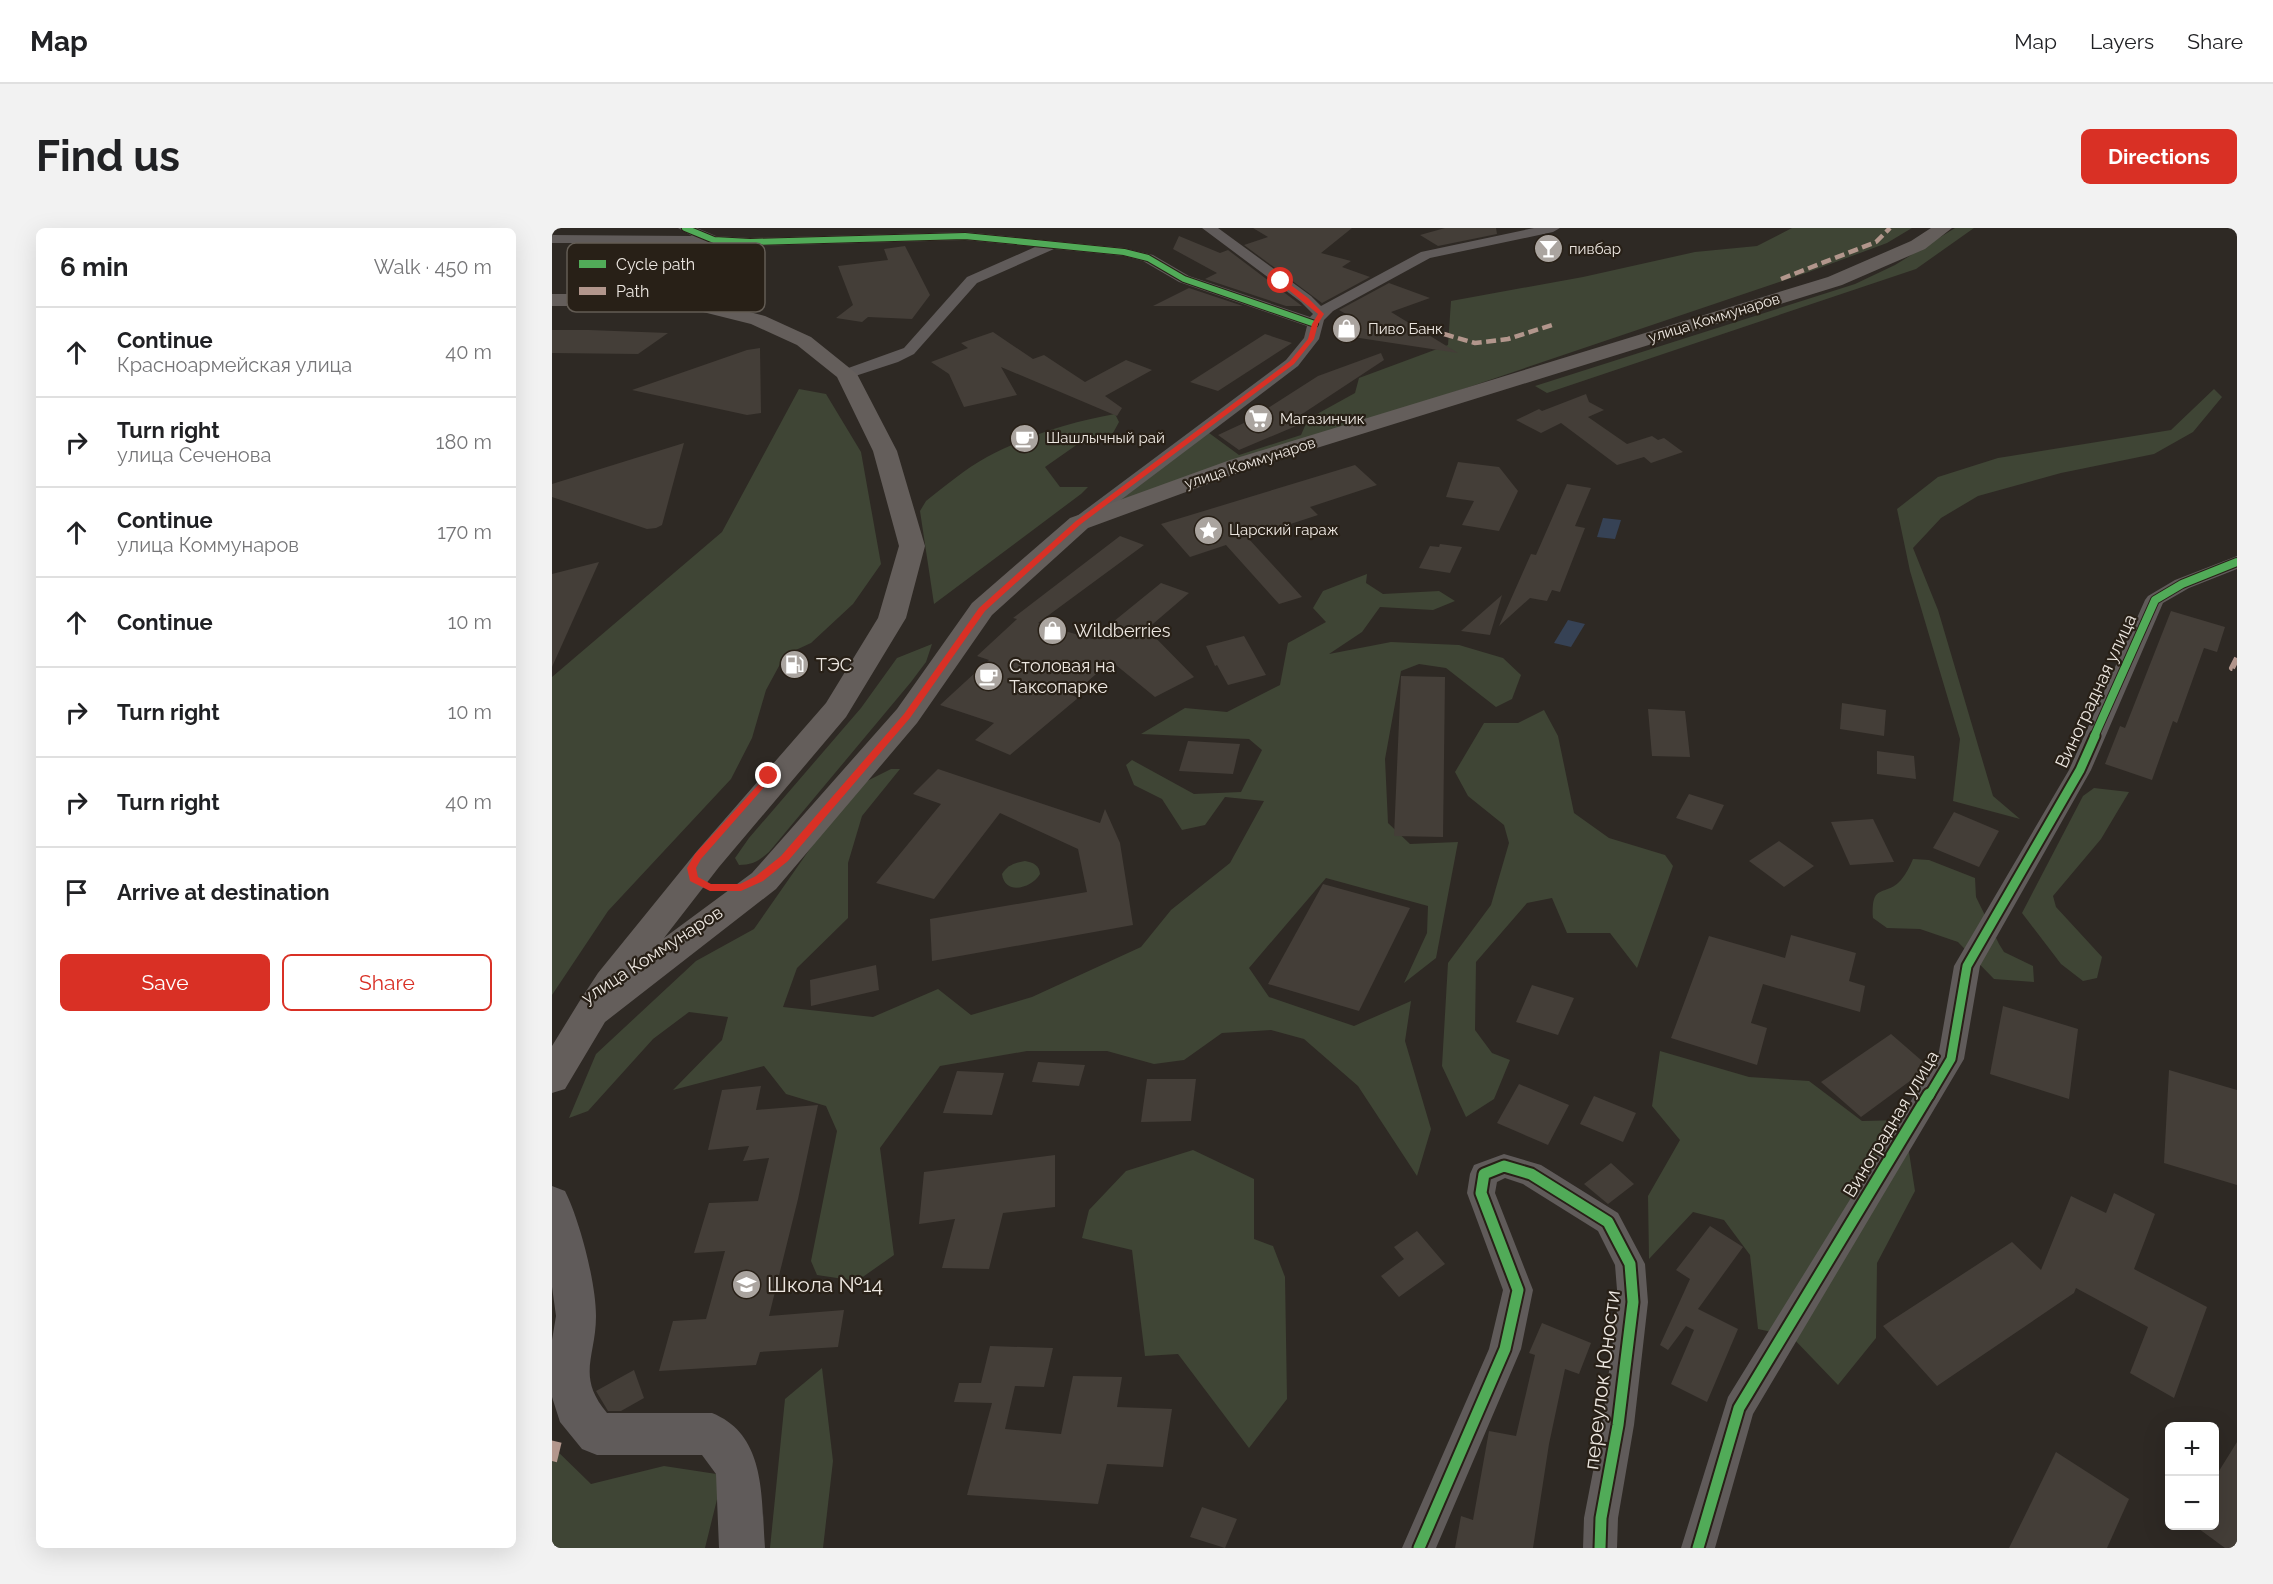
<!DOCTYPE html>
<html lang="en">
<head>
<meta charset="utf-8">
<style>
  body { margin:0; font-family:Raleway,sans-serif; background:#f2f2f2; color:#202124 }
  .controls { position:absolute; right:18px; bottom:18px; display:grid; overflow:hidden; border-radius:9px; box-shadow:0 6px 24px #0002 }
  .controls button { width:54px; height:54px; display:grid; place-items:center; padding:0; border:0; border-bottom:2px solid #e0e0e0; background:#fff; color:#202124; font:30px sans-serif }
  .stop { position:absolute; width:18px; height:18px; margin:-14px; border:4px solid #d93025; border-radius:50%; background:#fff }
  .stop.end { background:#d93025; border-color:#fff; box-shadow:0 2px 6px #0008 }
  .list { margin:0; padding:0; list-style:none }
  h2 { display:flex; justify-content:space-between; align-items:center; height:78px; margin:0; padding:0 24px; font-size:26px }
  h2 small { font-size:20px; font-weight:400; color:#757577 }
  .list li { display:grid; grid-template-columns:39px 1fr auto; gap:18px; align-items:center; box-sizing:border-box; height:90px; padding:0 24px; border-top:2px solid #e0e0e0 }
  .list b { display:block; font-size:22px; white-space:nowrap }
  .list p { margin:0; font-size:20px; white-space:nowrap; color:#757577 }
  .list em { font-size:20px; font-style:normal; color:#757577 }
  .actions { display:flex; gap:12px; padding:18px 24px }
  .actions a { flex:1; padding:14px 0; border:2px solid #d93025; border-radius:9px; text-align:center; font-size:21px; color:#d93025 }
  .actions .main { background:#d93025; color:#fff }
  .icon { flex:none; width:33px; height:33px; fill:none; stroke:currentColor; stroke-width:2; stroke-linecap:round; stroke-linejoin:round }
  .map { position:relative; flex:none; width:1685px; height:1320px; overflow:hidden; border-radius:9px }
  header { display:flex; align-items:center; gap:36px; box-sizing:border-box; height:84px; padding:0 30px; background:#fff; border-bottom:2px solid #e0e0e0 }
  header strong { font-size:28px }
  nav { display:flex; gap:33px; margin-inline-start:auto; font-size:21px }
  .intro { display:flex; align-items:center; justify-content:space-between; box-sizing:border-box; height:144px; padding:0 36px }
  h1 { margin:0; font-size:42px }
  .button { padding:15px 27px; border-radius:9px; background:#d93025; color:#fff; font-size:21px; font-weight:700 }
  main { display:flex; gap:36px; padding:0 36px }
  aside { flex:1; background:#fff; border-radius:9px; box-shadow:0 6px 24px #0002 }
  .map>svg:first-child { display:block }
  .green { fill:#3f4535 }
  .water { fill:#364255 }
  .building { fill:#443e38 }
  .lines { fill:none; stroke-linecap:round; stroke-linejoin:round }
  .minor { fill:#605b5a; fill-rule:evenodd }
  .tertiary { fill:#605b5a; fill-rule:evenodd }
  .secondary { fill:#645e5b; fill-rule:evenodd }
  .quiet-far2 { stroke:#b2968c; stroke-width:4.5; stroke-dasharray:10 4.5; stroke-linecap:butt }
  .quiet-far1 { stroke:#b2968c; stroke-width:6; stroke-dasharray:12 6; stroke-linecap:butt }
  .quiet { stroke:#b2968c; stroke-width:10; stroke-dasharray:20 10; stroke-linecap:butt }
  .cycleway-far3-casing { stroke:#282017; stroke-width:8 }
  .cycleway-far2-casing { stroke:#282017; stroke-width:10 }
  .cycleway-far1-casing { stroke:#282017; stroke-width:13 }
  .cycleway-casing { stroke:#282017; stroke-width:15 }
  .cycleway-far3 { stroke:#51ab58; stroke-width:6 }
  .cycleway-far2 { stroke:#51ab58; stroke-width:8 }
  .cycleway-far1 { stroke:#51ab58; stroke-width:9 }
  .cycleway { stroke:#51ab58; stroke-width:11 }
  .route { fill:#d93025 }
  .labels { text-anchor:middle; stroke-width:4.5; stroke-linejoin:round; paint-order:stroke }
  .far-poi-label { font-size:15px; fill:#ede7e1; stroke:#282017; text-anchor:start }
  .far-street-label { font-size:15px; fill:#ede7e1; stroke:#282017 }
  .poi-label { font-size:18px; fill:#ede7e1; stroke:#282017; text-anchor:start }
  .street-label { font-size:18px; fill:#ede7e1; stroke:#282017 }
  .near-poi-label { font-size:21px; fill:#ede7e1; stroke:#282017; text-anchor:start }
  .near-street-label { font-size:21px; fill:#ede7e1; stroke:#282017 }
  .key { fill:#282017; stroke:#635c54; stroke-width:1.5 }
  .key-label { font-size:16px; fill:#ede7e1 }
</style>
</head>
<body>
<header>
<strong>Map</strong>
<nav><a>Map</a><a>Layers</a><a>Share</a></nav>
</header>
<div class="intro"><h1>Find us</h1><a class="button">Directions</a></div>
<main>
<aside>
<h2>6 min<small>Walk · 450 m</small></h2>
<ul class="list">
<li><svg class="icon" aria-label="ahead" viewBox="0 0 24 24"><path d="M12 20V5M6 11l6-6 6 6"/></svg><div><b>Continue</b><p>Красноармейская улица</p></div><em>40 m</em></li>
<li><svg class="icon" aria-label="right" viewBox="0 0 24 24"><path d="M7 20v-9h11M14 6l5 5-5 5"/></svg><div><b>Turn right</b><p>улица Сеченова</p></div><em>180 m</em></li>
<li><svg class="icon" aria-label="ahead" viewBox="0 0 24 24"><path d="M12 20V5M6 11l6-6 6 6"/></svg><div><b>Continue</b><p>улица Коммунаров</p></div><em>170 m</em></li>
<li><svg class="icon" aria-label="ahead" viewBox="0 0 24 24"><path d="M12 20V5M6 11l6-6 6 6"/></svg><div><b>Continue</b></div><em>10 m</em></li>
<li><svg class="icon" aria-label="right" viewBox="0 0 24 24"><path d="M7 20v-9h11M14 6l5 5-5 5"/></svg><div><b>Turn right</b></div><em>10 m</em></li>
<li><svg class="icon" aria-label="right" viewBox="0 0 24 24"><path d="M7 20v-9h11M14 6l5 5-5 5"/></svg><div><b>Turn right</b></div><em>40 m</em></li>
<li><svg class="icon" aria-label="arrive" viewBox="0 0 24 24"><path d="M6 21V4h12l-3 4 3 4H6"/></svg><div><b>Arrive at destination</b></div></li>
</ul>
<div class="actions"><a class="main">Save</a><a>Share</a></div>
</aside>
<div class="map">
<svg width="1685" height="1320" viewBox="0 0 1685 1320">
  <rect width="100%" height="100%" fill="#2e2924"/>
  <g class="green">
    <polygon points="1240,0 1360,0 1335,15 1254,45 686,237 527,295 653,202 687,227 749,207 756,191 803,165 807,150 896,117 899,73 1031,49 1143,24 1205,18"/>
    <polygon points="1403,0 1422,0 1364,41 995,165 983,158 1303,56 1343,37"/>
    <polygon points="247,161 274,166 309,224 329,336 301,376 259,415 233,427 214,462 200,510 179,551 56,683 0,767 0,449 170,304"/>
    <polygon points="1662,161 1670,169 1641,204 1602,226 1509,245 1426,268 1389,290 1361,320 1386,382 1441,568 1468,591 1401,573 1408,511 1358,343 1345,281 1386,249 1446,230 1619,202"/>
    <path d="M563 186 567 194 561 205 533 211 493 239 508 259H536L529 266 382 376 368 283 374 273C393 258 413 241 435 229 474 208 518 194 563 186Z"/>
    <polygon points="815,346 814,355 831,366 887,363 903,373 881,382 828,379 810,404 777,426 839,414 907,417 951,430 969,447 960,471 944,479 894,440 867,436 849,443 833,531 836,595 858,616 906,614 884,730 852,755 875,705 876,678 774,650 697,740 717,769 802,798 859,773 853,813 879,901 865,948 806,858 752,811 719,802 670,805 632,832 602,836 555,823 475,823 388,838 328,920 342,1027 305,1053 265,1047 259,1033 285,903 274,878 234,866 212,838 121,862 170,812 176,789 137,784 101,811 36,883 17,890 44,826 144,733 202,701 283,585 315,553 339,541 348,541 310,588 296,635 296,690 245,740 231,779 321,789 386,761 419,787 480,769 589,719 619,682 678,635 712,573 673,569 653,597 630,602 610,571 582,557 574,537 580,532 642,566 689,564 710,522 697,511 589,506 633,480 675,484 728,457 736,415 774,394 761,380 771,363"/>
    <path d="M380 416 374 434 359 454 217 624C207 633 200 637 187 637L183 630 197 610 309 480 345 430Z"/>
    <polygon points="992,482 1006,508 1022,585 1057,610 1113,627 1121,638 1085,740 1058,705 1015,705 1000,670 975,675 924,734 923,802 940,825 958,832 942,871 914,889 890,838 896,735 939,677 957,615 952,597 916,568 903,544 932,495 966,495"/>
    <polygon points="1542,560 1577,564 1549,611 1501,668 1504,679 1550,729 1545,750 1531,753 1509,736 1470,685 1531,568"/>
    <path d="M1361 631 1377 632 1423 650 1424 669 1447 716 1452 724 1481 738 1482 754 1442 751 1406 714 1368 701 1335 700 1321 690C1319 653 1333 670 1349 652 1354 646 1358 638 1361 631Z"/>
    <path d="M473 633C482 635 487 637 488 646 480 660 453 668 450 646 456 637 462 635 473 633Z"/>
    <polygon points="1108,823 1197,849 1257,853 1310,893 1352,892 1363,963 1325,1035 1324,1110 1286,1157 1239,1108 1206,1101 1198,1027 1172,992 1141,984 1097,1031 1096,968 1128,912 1100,878"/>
    <polygon points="641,922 702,951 702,1011 721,1018 733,1049 735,1171 697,1220 626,1126 593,1128 580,1022 530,1010 537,982 574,943"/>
    <polygon points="270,1140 281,1233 271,1320 218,1320 233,1171"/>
    <polygon points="0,1218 39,1256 112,1238 171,1247 153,1320 0,1320"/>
  </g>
  <g class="water">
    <polygon points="1051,290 1069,292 1063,311 1045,309"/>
    <polygon points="1016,392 1033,396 1019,419 1002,415"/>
  </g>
  <g class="building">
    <polygon points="701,0 800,0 769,25 799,33 790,39 818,49 770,75 692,17 716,9"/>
    <polygon points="893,0 944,0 945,6 886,18 868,7"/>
    <polygon points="627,8 668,25 676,22 750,78 734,78 653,51 665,45 621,21"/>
    <polygon points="353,18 378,67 360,91 316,89 310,94 284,90 301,77 286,38 336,32 332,21"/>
    <polygon points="837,55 878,70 839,84 906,125 781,106 796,87 787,82"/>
    <polygon points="637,60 691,78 601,78"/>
    <polygon points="0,102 37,102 116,105 86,126 0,125"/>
    <polygon points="441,104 481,131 492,127 533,154 574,132 600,142 553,168 570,180 565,188 449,139 465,167 412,179 397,146 379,134 416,120 409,115"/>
    <polygon points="713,106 740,115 666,163 638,154"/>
    <polygon points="208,120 209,185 195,187 80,162 195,122"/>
    <polygon points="829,125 832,132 738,194 744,198 687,222 666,207 694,194 766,148"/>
    <polygon points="1034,166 1037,174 1052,182 1036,189 1075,216 1100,208 1106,212 1112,210 1131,224 1099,235 1092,229 1065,237 1009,195 989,205 964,192 987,181 990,183"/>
    <polygon points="132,215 110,297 104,300 95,301 0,269 0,256"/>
    <polygon points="906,234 947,239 966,263 947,303 910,297 922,273 894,269"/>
    <polygon points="803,237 825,257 758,279 766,287 696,310 750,369 727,376 674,317 638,329 609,296"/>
    <polygon points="1015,256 1039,260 1023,298 1033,300 1008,364 1000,362 995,373 978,370 947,398 979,326 984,327"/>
    <polygon points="568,308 592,317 486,395 540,411 609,355 637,365 595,401 642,449 603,469 559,433 520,467 526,470 458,527 423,512 442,495 388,477 437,432 425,428 465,391 461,390"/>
    <polygon points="888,316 910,319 898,345 867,340 878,318 887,319"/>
    <polygon points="47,334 0,439 0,346"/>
    <polygon points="950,367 938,407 909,403"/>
    <polygon points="1619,383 1673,399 1665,424 1652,420 1625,495 1621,493 1600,552 1553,536 1568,498 1573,500"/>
    <polygon points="692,408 714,447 676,457 665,437 663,438 654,418"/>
    <polygon points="849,448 893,449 891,609 842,608"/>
    <polygon points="1290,475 1334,482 1332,508 1288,501"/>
    <polygon points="1096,481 1133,483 1138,529 1100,528"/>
    <polygon points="636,513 688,516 681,546 627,543"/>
    <polygon points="1325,523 1362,528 1364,551 1325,546"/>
    <polygon points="386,541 548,595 553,581 568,615 581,697 380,733 378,691 535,664 526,621 448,585 382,671 324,655 389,576 361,566"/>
    <polygon points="1137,566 1172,577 1160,602 1124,590"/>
    <polygon points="1402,584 1447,603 1427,639 1381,620"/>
    <polygon points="1321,591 1342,634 1298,637 1279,594"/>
    <polygon points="1227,613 1262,638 1232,659 1197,633"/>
    <polygon points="771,656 858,680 807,783 716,756"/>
    <polygon points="1239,707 1304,725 1297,753 1313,758 1308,784 1211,756 1199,795 1215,800 1205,837 1119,810 1157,708 1233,730"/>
    <polygon points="324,737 327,762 259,778 258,752"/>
    <polygon points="980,757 1022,770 1006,807 964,794"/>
    <polygon points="1451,778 1526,801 1517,871 1438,846"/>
    <polygon points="1339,806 1377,839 1309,889 1269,854"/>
    <polygon points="486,834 533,837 527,858 480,854"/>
    <polygon points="1617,842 1685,862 1685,957 1612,935"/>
    <polygon points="405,843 452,845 440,887 391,885"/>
    <polygon points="595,851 644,851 639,893 589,894"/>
    <polygon points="967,856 1017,877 996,917 945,895"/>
    <polygon points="209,858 204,882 266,877 246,971 217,1088 292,1082 286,1119 208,1124 204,1137 107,1143 121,1093 154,1091 173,1023 142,1025 157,975 206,973 217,930 191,933 197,918 156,922 170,862"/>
    <polygon points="1042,868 1084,885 1071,914 1028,896"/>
    <polygon points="503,927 503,979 451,985 437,1041 390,1040 403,991 367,996 372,944"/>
    <polygon points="1059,935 1082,956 1056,976 1032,956"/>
    <polygon points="1562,965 1603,986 1582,1041 1655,1079 1622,1170 1578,1145 1596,1099 1524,1060 1522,1065 1385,1158 1331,1098 1460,1014 1489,1042 1519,968 1554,985"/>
    <polygon points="1158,998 1191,1019 1146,1081 1186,1101 1155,1174 1119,1156 1142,1102 1134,1098 1116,1122 1108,1117 1138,1051 1124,1042"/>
    <polygon points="865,1003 893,1036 847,1069 829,1048 852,1031 842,1019"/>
    <polygon points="990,1095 1039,1115 1027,1146 1013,1141 997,1216 981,1320 903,1320 909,1288 921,1292 937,1203 964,1208 983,1127 977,1125"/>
    <polygon points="438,1118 501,1120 492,1159 463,1158 453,1201 509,1206 521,1148 570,1149 565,1179 620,1181 611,1239 555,1236 546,1276 415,1267 440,1175 402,1174 407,1155 429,1155"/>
    <polygon points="82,1142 92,1170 69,1183 56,1183 44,1163"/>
    <polygon points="1685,1214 1685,1320 1673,1320 1643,1298 1662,1298 1662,1251"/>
    <polygon points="1504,1224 1577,1271 1555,1320 1457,1320"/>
    <polygon points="650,1279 685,1291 673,1320 638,1309"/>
  </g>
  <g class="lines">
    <g class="minor">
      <polygon points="126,0 145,0 164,8 198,10 413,4 572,20 601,27 637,48 758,89 761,86 749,74 650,0 666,0 759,68 769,78 869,24 982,0 1008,0 1001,4 878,30 781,83 772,92 767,111 746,138 533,299 521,299 518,295 521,291 734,132 752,110 755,98 627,54 591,33 572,28 502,21 425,55 362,126 346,134 294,151 288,149 286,146 288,143 352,120 415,49 483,19 413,12 198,18 158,15 0,15 0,7 140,8"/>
      <polygon points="1685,328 1685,341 1637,360 1611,375 1539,542 1428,738 1412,831 1201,1186 1163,1320 1129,1320 1176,1169 1386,829 1402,738 1517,542 1593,372 1596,368 1623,352"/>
      <polygon points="952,926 989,937 1066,985 1093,1036 1096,1074 1082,1197 1066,1290 1065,1320 1031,1320 1032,1290 1050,1197 1066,1074 1063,1037 1046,1003 971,956 953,950 945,954 943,965 981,1062 969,1121 884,1320 850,1320 937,1121 951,1062 915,965 918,946 922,937"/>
    </g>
    <path class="tertiary" d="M0 958 13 963C28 993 44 1055 44 1088 44 1129 24 1148 55 1185H160C215 1207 209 1270 213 1320H167L164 1246 150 1227H45L30 1221 8 1194 0 1169V1112L4 1088 0 1059Z"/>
    <polygon class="secondary" points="1379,0 1400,0 1373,21 1290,57 694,242 536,300 440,387 365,495 224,661 53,794 13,861 0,865 0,818 27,774 46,745 145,623 274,475 326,390 347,318 321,223 285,149 245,117 199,96 151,84 86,78 0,78 0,66 86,66 152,72 213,88 259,109 305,146 345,223 373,318 354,390 294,489 167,639 112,710 200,645 345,481 420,375 518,290 678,232 1276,49 1359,13"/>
    <g class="quiet-far2">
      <polyline points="1229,51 1324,14 1338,0"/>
      <polyline points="892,106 923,115 956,111 1000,97"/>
    </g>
    <polyline class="quiet-far1" points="1685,430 1680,440 1685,441"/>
    <polyline class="quiet" points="0,1233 7,1204"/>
    <defs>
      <polyline id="cycleway-far3" points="133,0 162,12 198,14 413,8 572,24 596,30 632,51 763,96"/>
      <polyline id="cycleway-far2" points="1542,509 1603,372 1630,356 1685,334"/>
      <polyline id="cycleway-far1" points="1377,868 1399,831 1415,738 1528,542 1543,508"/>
      <g id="cycleway">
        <polyline points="867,1320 953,1121 966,1062 929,965 932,946 952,938 979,946 1056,994 1078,1036 1081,1074 1066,1197 1049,1290 1048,1320"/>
        <polyline points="1146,1320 1187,1180 1377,866"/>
      </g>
    </defs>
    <use href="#cycleway-far3" class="cycleway-far3-casing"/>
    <use href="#cycleway-far2" class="cycleway-far2-casing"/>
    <use href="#cycleway-far1" class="cycleway-far1-casing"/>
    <use href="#cycleway" class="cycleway-casing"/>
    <use href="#cycleway-far3" class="cycleway-far3"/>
    <use href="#cycleway-far2" class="cycleway-far2"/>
    <use href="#cycleway-far1" class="cycleway-far1"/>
    <use href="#cycleway" class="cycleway"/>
  </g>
  <polygon class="route" points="727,51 731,51 756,70 772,86 766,96 762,111 742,136 529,296 433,383 358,490 236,633 211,653 189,663 158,663 138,653 135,640 143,626 217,545 222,548 220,550 149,631 144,640 146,649 159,656 188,656 204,648 229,628 352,486 427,380 524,293 738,133 756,111 760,96 766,86 727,54"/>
  <defs>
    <symbol id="bar-disc" viewBox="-11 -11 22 22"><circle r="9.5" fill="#aaa49f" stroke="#282017"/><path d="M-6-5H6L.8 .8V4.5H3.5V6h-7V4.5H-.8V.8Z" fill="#fff"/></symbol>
    <symbol id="shop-disc" viewBox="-11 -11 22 22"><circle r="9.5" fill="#aaa49f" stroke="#282017"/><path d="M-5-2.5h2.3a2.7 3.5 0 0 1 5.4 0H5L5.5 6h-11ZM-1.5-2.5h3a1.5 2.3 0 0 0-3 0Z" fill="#fff"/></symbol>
    <symbol id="supermarket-disc" viewBox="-11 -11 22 22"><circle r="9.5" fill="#aaa49f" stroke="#282017"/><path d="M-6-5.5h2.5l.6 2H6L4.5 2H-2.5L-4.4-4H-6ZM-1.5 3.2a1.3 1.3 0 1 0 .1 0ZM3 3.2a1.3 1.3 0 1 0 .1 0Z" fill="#fff"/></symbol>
    <symbol id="cafe-disc" viewBox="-11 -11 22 22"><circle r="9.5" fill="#aaa49f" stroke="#282017"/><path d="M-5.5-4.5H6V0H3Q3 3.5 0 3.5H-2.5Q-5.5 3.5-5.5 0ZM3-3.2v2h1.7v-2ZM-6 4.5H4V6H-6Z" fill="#fff"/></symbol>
    <symbol id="sight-disc" viewBox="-11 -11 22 22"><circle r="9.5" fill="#aaa49f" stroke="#282017"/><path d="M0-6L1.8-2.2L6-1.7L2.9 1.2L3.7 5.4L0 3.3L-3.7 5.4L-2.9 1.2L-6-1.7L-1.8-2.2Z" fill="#fff"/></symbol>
    <symbol id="fuel-disc" viewBox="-11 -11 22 22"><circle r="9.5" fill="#aaa49f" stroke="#282017"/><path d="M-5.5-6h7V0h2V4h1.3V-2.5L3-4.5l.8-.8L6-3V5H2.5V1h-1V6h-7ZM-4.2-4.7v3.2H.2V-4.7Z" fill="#fff"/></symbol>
    <symbol id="school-disc" viewBox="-11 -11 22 22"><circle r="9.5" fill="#aaa49f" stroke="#282017"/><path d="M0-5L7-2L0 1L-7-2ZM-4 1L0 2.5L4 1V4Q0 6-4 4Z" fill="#fff"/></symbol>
  </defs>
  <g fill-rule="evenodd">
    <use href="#bar-disc" x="980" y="4" width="33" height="33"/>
    <use href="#shop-disc" x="778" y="84" width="33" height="33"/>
    <use href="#supermarket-disc" x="690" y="174" width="33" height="33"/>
    <use href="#cafe-disc" x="456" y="194" width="33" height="33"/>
    <use href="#sight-disc" x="640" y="286" width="33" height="33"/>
    <use href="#shop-disc" x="484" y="386" width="33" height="33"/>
    <use href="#fuel-disc" x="226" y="420" width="33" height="33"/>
    <use href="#cafe-disc" x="420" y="432" width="33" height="33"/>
    <use href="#school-disc" x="178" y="1040" width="33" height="33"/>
  </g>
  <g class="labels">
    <g class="far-poi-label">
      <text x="1017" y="26">пивбар</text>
      <text x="816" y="106">Пиво Банк</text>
      <text x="728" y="196">Магазинчик</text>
      <text x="494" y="215">Шашлычный рай</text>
      <text x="677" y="307">Царский гараж</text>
    </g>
    <g class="far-street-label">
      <text transform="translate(1162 90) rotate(-17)" y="5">улица Коммунаров</text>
      <text transform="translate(698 235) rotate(-18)" y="5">улица Коммунаров</text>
    </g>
    <g class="poi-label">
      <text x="522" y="409">Wildberries</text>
      <text x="264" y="443">ТЭС</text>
      <text x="457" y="444">Столовая на<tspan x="457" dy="21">Таксопарке</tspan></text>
    </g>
    <g class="street-label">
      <text transform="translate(1544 463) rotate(-65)" y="6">Виноградная улица</text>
      <text transform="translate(100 727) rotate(-33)" y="6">улица Коммунаров</text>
      <text transform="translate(1339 896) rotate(-59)" y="6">Виноградная улица</text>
    </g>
    <g class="near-poi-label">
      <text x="215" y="1064">Школа №14</text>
    </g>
    <g class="near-street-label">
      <text transform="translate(1050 1152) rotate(-83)" y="7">переулок Юности</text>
    </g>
  </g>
  <rect x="15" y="15" width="198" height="69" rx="9" class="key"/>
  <rect x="27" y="32" width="27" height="8" fill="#51ab58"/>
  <rect x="27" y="59" width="27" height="8" fill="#b2968c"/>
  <g class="key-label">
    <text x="64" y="42">Cycle path</text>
    <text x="64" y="69">Path</text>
  </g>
</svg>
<div class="controls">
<button>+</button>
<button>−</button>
</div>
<div class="stop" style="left:729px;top:53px"></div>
<div class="stop end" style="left:217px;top:548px"></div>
</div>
</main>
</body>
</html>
